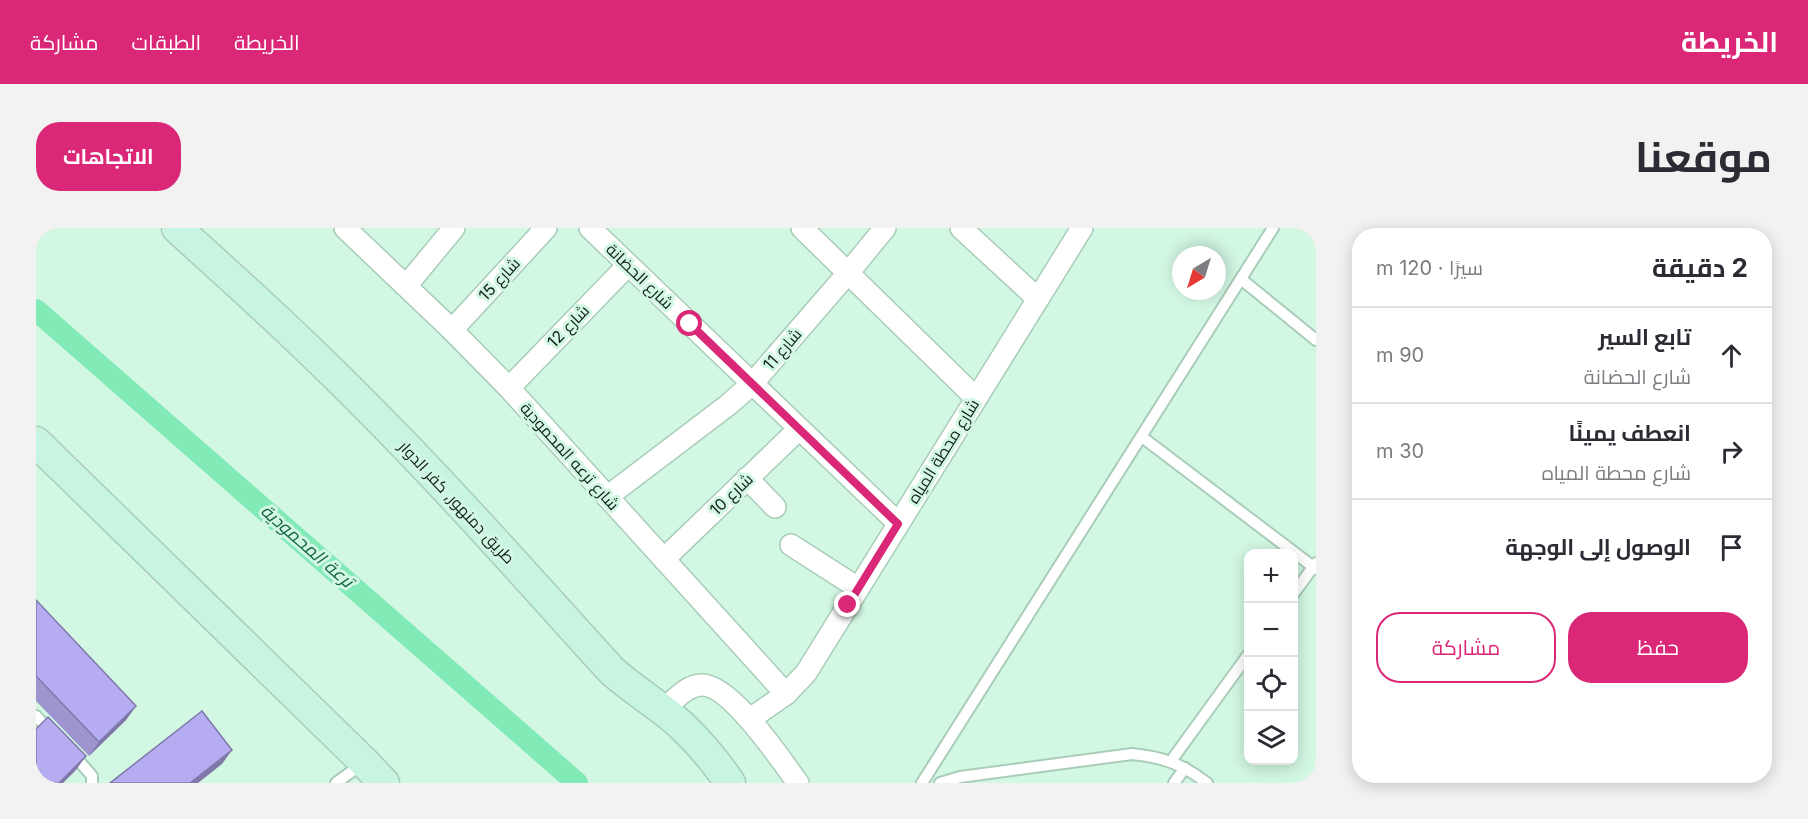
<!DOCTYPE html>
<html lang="ar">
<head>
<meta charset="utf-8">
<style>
  body { margin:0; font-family:Inter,Cairo,sans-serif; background:#f2f2f3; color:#2b2b33; direction:rtl }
  .controls { position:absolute; right:18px; bottom:18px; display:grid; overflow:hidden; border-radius:12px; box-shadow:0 3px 15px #0003 }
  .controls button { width:54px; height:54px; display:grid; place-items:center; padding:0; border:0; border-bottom:2px solid #e1e1e2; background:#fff; color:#2b2b33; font:30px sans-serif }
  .compass { position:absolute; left:1136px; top:18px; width:54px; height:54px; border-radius:50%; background:#fff; box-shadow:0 3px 15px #0003; rotate:218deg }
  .stop { position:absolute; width:18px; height:18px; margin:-14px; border:4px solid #db2777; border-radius:50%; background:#fff }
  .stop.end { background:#db2777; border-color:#fff; box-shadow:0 2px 6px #0008 }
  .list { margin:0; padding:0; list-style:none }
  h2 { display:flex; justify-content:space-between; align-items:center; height:78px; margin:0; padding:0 24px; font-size:26px }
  h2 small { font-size:20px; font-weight:400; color:#7c7c81 }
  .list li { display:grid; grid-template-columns:39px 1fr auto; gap:18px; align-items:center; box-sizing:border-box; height:96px; padding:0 24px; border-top:2px solid #e1e1e2 }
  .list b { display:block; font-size:22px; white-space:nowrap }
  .list p { margin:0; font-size:20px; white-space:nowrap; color:#7c7c81 }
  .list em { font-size:20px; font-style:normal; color:#7c7c81 }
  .actions { display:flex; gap:12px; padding:18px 24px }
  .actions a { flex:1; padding:14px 0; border:2px solid #db2777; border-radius:24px; text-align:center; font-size:21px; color:#db2777 }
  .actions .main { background:#db2777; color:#fff }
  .icon { flex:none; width:33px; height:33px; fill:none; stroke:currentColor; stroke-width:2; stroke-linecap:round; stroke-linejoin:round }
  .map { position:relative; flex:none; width:1280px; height:555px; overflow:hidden; direction:ltr; border-radius:24px }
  header { display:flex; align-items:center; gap:36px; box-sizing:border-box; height:84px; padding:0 30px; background:#db2777; color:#fff }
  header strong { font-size:28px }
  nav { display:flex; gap:33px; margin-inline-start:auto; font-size:21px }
  .intro { display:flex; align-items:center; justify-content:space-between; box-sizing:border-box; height:144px; padding:0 36px }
  h1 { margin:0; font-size:42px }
  .button { padding:15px 27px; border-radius:24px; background:#db2777; color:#fff; font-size:21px; font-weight:700 }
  main { display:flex; gap:36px; padding:0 36px }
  aside { flex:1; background:#fff; border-radius:24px; box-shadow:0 3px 15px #0003 }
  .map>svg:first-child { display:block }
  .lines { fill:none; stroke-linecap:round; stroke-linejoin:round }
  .canal { stroke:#81eab7; stroke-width:22 }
  .lane-casing { stroke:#a9cdb9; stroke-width:14 }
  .street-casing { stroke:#a9cdb9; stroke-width:24 }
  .secondary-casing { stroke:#a9cdb9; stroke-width:33 }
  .lane { stroke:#fff; stroke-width:10 }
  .street { stroke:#fff; stroke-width:21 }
  .secondary { stroke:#c7f5e2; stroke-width:30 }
  .wall { fill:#9d94d0 }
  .shaded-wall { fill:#7f78a9 }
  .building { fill:#b6acf2; stroke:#7f78a9; stroke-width:1.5 }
  .route { stroke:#db2777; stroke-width:8 }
  .labels { text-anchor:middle; stroke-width:6; stroke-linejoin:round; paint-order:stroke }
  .street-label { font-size:16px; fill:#121f18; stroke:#d2f7e3 }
  .water-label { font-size:18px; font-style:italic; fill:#136444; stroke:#d2f7e3 }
</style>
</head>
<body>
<header>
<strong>الخريطة</strong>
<nav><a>الخريطة</a><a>الطبقات</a><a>مشاركة</a></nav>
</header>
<div class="intro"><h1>موقعنا</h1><a class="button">الاتجاهات</a></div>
<main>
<aside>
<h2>2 دقيقة<small>سيرًا · 120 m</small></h2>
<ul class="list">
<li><svg class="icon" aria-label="ahead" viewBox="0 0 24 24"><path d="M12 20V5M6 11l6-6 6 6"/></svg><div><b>تابع السير</b><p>شارع الحضانة</p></div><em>90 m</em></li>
<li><svg class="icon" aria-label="right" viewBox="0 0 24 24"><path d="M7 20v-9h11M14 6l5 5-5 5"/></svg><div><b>انعطف يمينًا</b><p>شارع محطة المياه</p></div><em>30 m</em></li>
<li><svg class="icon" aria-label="arrive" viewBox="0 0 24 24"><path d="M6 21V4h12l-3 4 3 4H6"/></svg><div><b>الوصول إلى الوجهة</b></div></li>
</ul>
<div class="actions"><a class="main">حفظ</a><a>مشاركة</a></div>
</aside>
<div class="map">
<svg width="1280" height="555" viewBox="0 0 1280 555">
  <rect width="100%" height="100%" fill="#d2f7e3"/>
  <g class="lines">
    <polyline class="canal" points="0,82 541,555"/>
    <defs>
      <g id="lane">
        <polyline points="1205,51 1280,112"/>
        <polyline points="1106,209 1280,341"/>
        <polyline points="1258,365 1280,335"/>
        <polyline points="0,488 16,505"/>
        <polyline points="36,525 56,548 56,555"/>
        <polyline points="1135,533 1212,427"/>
        <polyline points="300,555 326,536"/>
        <polyline points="886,555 1237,0"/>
        <path d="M904 555 924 549 1096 526C1127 529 1146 536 1171 555"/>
        <polyline points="1138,555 1149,540"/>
      </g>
      <g id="street">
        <polyline points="309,0 416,102 473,160 750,466"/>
        <polyline points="554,0 862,295"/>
        <polyline points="766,0 940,170"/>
        <polyline points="925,0 1002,71"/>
        <polyline points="370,58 418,0"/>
        <polyline points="416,102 510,0"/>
        <polyline points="473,160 592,37"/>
        <polyline points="711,250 739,279"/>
        <polyline points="571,269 692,177 716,156 812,45 849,0"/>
        <polyline points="755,317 822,360"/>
        <polyline points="628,331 763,201"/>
        <path d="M627 482C638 473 649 458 665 457 694 455 745 532 762 555"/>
        <polyline points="714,491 750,466 770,445 1046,0"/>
      </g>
      <g id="secondary">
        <path d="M141 0C205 58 269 116 330 178 415 263 494 353 575 442 597 462 623 477 645 497 663 514 680 534 694 555"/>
        <polyline points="0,214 328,534 348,555"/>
      </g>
    </defs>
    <use href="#lane" class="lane-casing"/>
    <use href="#street" class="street-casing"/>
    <use href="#secondary" class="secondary-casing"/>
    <use href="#lane" class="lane"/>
    <use href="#street" class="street"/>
    <use href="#secondary" class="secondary"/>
  </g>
  <polygon class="wall" points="0,372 100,478 90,492 53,528 0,473"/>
  <g class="shaded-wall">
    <polygon points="100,478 90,492 53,528 63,514"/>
    <polygon points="196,522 186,536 162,555 154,555"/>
    <polygon points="50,528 40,542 27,555 23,555"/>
  </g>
  <g class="building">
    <polygon points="0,372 100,478 63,514 0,448"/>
    <polygon points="166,483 196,522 154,555 74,555"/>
    <polygon points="12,489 50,528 23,555 0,555 0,501"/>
  </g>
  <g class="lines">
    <polyline class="route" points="654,96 862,296 812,377"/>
  </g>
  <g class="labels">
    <g class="street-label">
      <text transform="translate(604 48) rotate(44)" y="6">شارع الحضانة</text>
      <text transform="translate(463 51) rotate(-47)" y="6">شارع 15</text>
      <text transform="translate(532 98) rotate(-46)" y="6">شارع 12</text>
      <text transform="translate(746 121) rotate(-49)" y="6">شارع 11</text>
      <text transform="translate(907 223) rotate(-58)" y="6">شارع محطة المياه</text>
      <text transform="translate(534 228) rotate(48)" y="6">شارع ترعه المحمودية</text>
      <text transform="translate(695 266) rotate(-44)" y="6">شارع 10</text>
      <text transform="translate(421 274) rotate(47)" y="6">طريق دمنهور, كفر الدوار</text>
    </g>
    <g class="water-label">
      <text transform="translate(271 318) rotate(41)" y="6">ترعة المحمودية</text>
    </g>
  </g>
</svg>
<div class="controls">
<button>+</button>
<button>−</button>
<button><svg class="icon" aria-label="locate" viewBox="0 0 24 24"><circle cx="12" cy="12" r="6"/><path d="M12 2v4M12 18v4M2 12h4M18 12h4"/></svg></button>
<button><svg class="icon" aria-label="layers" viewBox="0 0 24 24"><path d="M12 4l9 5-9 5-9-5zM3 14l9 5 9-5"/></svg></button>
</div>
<svg class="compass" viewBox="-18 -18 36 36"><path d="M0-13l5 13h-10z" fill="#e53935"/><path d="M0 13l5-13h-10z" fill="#7c7c81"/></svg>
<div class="stop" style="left:654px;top:96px"></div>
<div class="stop end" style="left:812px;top:377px"></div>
</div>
</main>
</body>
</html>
